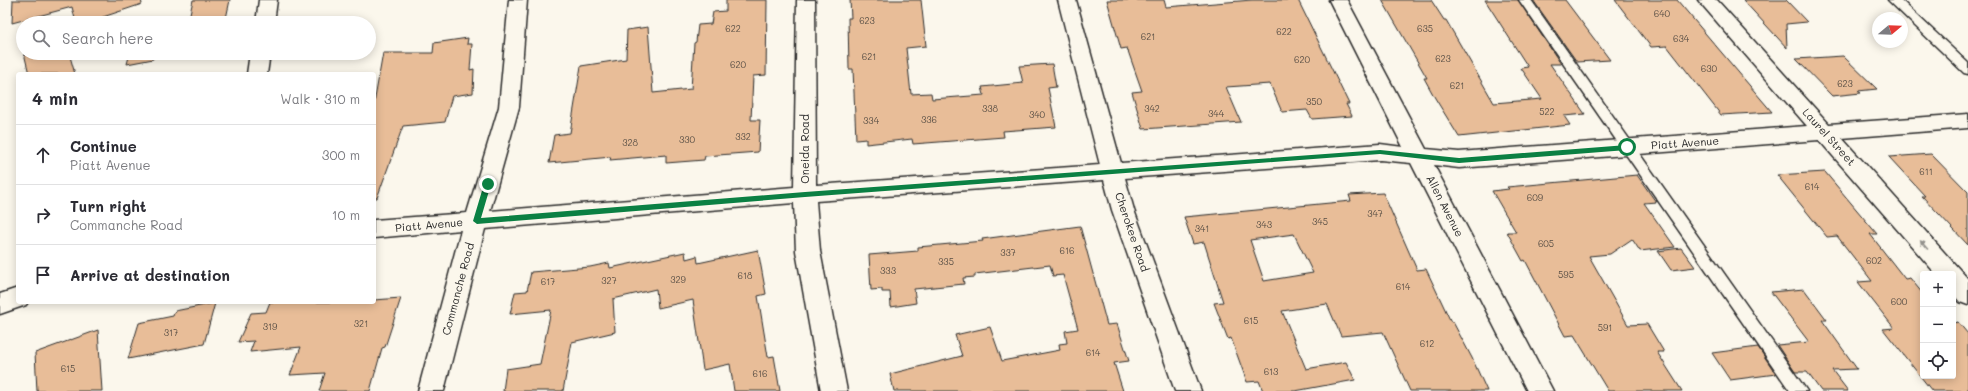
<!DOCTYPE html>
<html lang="en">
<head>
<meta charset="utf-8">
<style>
  body { margin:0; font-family:Mali,sans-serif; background:#f2f2f3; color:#2b2b33 }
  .controls { position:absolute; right:12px; bottom:12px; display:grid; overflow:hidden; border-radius:4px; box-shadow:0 2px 10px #0003 }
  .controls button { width:36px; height:36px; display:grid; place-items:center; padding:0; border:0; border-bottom:1px solid #e1e1e2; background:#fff; color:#2b2b33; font:20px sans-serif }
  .compass { position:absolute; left:1872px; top:12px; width:36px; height:36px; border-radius:50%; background:#fff; box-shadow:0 2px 10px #0003; rotate:71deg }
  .stop { position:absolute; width:12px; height:12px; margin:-9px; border:3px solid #0b8043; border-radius:50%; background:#fff }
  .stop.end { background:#0b8043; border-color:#fff; box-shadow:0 1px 4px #0008 }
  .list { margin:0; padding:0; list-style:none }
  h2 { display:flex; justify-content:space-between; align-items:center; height:52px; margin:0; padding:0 16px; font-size:17px }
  h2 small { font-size:13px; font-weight:400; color:#7c7c81 }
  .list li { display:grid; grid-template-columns:26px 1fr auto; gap:12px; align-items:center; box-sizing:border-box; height:60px; padding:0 16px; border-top:1px solid #e1e1e2 }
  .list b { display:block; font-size:15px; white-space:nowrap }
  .list p { margin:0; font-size:13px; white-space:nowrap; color:#7c7c81 }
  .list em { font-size:13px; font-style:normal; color:#7c7c81 }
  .icon { flex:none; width:22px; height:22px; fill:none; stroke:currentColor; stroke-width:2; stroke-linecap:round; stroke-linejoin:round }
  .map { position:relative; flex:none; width:1968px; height:391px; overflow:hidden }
  .search { position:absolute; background:#fff; box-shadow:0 2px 10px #0003; left:16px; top:16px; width:360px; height:44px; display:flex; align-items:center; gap:10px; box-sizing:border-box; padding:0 14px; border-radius:22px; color:#7c7c81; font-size:15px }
  .panel { position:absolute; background:#fff; box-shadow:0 2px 10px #0003; left:16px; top:72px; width:360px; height:232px; border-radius:4px }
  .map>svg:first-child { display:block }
  .building { fill:#e8bd98; stroke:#2b2b2b; fill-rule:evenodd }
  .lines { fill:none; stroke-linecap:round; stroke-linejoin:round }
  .lane-casing { stroke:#2b2b2b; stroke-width:3 }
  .street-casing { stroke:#2b2b2b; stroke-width:3 }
  .lane { fill:#fbf7ec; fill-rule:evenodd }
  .street { fill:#fbf7ec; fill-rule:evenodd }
  .oneway { fill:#93918c }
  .route { fill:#0b8043 }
  .labels { text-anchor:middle; stroke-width:3; stroke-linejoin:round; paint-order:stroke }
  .number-label { font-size:9px; fill:#5a5046 }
  .street-label { font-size:11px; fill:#2b2b2b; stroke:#fbf7ec }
</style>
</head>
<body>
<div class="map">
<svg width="1968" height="391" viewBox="0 0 1968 391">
  <rect width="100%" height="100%" fill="#fbf7ec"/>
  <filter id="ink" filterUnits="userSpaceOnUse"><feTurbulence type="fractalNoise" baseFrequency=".025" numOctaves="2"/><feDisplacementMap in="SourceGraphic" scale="8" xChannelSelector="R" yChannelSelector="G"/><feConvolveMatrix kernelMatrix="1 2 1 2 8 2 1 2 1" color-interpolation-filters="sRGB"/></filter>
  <g filter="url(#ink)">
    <g class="building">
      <polygon points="13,0 141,0 142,4 85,23 76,23 72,7 12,23"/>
      <polygon points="193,0 230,0 225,23 188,23"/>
      <polygon points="726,0 767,0 766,75 753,76 751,120 760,120 758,152 705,156 704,160 666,163 666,155 610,160 611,157 549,163 554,135 570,133 581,66 626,59 627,30 648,27 653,93 691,89 694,43 696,42 698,25 711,24 713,12 726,11"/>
      <polygon points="850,0 921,0 926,46 906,48 911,94 931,93 932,99 984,95 982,87 1023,83 1019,66 1052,64 1056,87 1048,88 1056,127 1003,131 1004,137 913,144 912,139 866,144 866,139 856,140 853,69 849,69 848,18 851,18"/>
      <polygon points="1107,0 1164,0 1166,7 1252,0 1298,0 1349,104 1346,104 1352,116 1312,119 1307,110 1282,112 1270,84 1226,87 1241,122 1143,129 1132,92 1142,91 1127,48 1121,49"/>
      <polygon points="1382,0 1431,0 1444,20 1446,20 1494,103 1542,99 1521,68 1528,67 1485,0 1518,0 1561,64 1550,64 1585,114 1564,116 1570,125 1459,137 1435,98 1424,78 1427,78"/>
      <polygon points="1533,0 1565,0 1610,60 1577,62"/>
      <polygon points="1615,0 1677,0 1772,112 1721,115 1667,46 1651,47"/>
      <polygon points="1743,0 1786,0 1807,22 1786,24 1787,48"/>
      <polygon points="468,38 467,44 472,44 470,70 474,69 473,93 452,96 445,122 403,126 377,198 374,198 374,104 383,53 433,53 434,43"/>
      <polygon points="24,53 69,53 75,74 29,74"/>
      <polygon points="130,53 154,53 153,59 127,64"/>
      <polygon points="1843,56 1877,89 1858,91 1861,93 1832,96 1796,59"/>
      <polygon points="1931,154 1968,192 1968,245 1922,196 1925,196 1889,157"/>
      <polygon points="1825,172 1877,234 1870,234 1905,279 1910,278 1923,294 1923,376 1953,376 1953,323 1958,322 1968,334 1968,391 1932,391 1883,329 1894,328 1858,282 1872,281 1837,236 1827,237 1777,175"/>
      <polygon points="1637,175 1656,202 1644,203 1675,247 1640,251 1632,239 1610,254 1589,256 1628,325 1647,324 1664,352 1657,352 1682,391 1608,391 1574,335 1565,336 1525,260 1523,261 1507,232 1516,232 1492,191 1509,189 1507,187"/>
      <path d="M1383 193 1417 270 1426 269 1451 322H1453L1472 358 1487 391H1410L1383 332 1341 336 1327 304 1282 311 1306 369 1346 362 1355 380 1295 391H1263L1259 381 1247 382 1231 338 1228 339 1214 303 1223 302 1204 242 1193 244 1184 217 1351 201 1349 195ZM1294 234 1313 273 1264 281 1250 240Z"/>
      <polygon points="1080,226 1107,325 1117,324 1129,361 1114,363 1123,391 894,391 890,374 962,356 955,335 990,327 1002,361 1060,350 1059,344 1067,343 1065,331 1078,329 1063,275 1053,276 1050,265 975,274 975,277 963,278 964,284 914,289 916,303 891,307 890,292 882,292 882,289 871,290 869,255 918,251 918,247 983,241 982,239"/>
      <polygon points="1681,248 1695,267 1671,270 1658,251"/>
      <polygon points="758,250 766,294 758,296 768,357 774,356 780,391 734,391 730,364 703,370 693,300 658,308 656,289 613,299 615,332 572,342 563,391 503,391 506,369 540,364 551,310 510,314 515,292 527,291 531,272 590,267 609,263 610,268 685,252 686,259 697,256 698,263"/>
      <polygon points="1804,289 1827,320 1822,320 1857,369 1832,370 1848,391 1821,391 1807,372 1795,372 1777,345 1809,342 1771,292"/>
      <polygon points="401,298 385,347 382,348 370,391 319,391 325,373 290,375 301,347 250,352 254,341 238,342 251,313 266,312 270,302 374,302 374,300"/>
      <polygon points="215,303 204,344 128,359 139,323 173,316 175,311"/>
      <polygon points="98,330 102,391 37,391 35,353"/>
      <polygon points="1758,347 1776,374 1730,380 1712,353"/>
    </g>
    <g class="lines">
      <defs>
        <g id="lane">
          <polygon points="1519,0 1531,0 1807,391 1790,391"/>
          <polygon points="1888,0 1901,0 1968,63 1968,74 1964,73"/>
        </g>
        <g id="street">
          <polygon points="259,0 277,0 274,23 256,23"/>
          <polygon points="509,0 527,0 519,107 490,211 794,187 797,0 815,0 816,185 1100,165 1058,0 1076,0 1121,163 1380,144 1403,147 1329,0 1347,0 1426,149 1459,152 1807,126 1698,0 1717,0 1829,124 1968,114 1968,128 1842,138 1968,279 1968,305 1960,302 1953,294 1953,274 1936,274 1819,140 1459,168 1434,165 1553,391 1527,391 1411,163 1380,160 1125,178 1134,210 1201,391 1175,391 1112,210 1104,180 816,201 820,251 847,391 821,391 796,251 794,203 485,229 444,391 418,391 461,230 374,238 374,220 467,213 499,107"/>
          <polygon points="250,53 270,53 267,74 247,74"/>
          <polygon points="18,288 18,302 28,302 26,305 0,314 0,294"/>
        </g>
      </defs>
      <use href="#lane" class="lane-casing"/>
      <use href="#street" class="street-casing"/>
      <use href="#lane" class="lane"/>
      <use href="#street" class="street"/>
    </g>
    <defs><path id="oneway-solid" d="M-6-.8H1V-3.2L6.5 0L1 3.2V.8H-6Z"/></defs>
    <use class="oneway" href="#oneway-solid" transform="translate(1924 245) rotate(-131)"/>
  </g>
  <polygon class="route" points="1627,145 1630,147 1627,150 1459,163 1380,154 805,197 477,224 473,221 484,184 488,182 491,184 481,218 805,192 1380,150 1459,158"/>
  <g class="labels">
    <g class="number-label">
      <text x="1662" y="17">640</text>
      <text x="867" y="24">623</text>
      <text x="733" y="32">622</text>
      <text x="1425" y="32">635</text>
      <text x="1284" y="35">622</text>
      <text x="1148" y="40">621</text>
      <text x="1681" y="42">634</text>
      <text x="869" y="60">621</text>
      <text x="1443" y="62">623</text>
      <text x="1302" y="63">620</text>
      <text x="738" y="68">620</text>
      <text x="1709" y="72">630</text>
      <text x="1845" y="87">623</text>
      <text x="1457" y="89">621</text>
      <text x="1314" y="105">350</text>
      <text x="990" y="112">338</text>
      <text x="1152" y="112">342</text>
      <text x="1547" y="115">522</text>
      <text x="1216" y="117">344</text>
      <text x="1037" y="118">340</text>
      <text x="929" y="123">336</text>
      <text x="871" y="124">334</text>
      <text x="743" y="140">332</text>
      <text x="687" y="143">330</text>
      <text x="630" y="146">328</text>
      <text x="1926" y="175">611</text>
      <text x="1812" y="190">614</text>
      <text x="1535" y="201">609</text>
      <text x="1375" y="217">347</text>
      <text x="1320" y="225">345</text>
      <text x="1264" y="228">343</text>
      <text x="1202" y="232">341</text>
      <text x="1546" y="247">605</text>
      <text x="1067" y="254">616</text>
      <text x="1008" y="256">337</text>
      <text x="1874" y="264">602</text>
      <text x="946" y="265">335</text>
      <text x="888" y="274">333</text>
      <text x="1566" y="278">595</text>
      <text x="745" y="279">618</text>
      <text x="678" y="283">329</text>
      <text x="609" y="284">327</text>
      <text x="548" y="285">617</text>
      <text x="1403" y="290">614</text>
      <text x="1899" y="305">600</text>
      <text x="1251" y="324">615</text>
      <text x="361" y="327">321</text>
      <text x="270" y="330">319</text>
      <text x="1605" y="331">591</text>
      <text x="171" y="336">317</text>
      <text x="1427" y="347">612</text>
      <text x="1093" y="356">614</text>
      <text x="68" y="372">615</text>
      <text x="1271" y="375">613</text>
      <text x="760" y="377">616</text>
    </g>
    <g class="street-label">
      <text transform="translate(1829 137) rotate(48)" y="4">Laurel Street</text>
      <text transform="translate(1685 143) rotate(-4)" y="4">Piatt Avenue</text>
      <text transform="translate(805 149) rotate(-90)" y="4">Oneida Road</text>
      <text transform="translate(1445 206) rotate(63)" y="4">Allen Avenue</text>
      <text transform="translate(429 225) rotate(-5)" y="4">Piatt Avenue</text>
      <text transform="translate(1132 232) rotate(71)" y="4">Cherokee Road</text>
      <text transform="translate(458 289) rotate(-75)" y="4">Commanche Road</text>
    </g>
  </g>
</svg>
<div class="controls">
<button>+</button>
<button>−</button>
<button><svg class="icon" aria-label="locate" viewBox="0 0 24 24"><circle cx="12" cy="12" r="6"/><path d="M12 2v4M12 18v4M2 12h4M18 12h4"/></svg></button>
</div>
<svg class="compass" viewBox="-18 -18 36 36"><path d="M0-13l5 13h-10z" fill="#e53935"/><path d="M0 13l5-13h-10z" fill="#7c7c81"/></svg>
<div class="stop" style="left:1627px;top:147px"></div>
<div class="stop end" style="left:488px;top:184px"></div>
<div class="search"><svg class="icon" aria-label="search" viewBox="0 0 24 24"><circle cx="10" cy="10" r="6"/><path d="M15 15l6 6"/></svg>Search here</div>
<section class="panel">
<h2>4 min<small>Walk · 310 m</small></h2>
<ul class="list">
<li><svg class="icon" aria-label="ahead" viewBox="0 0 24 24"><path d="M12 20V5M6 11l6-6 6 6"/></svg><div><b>Continue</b><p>Piatt Avenue</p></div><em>300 m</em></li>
<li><svg class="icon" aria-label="right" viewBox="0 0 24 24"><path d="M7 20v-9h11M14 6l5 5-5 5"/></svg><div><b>Turn right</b><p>Commanche Road</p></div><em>10 m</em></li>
<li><svg class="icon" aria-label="arrive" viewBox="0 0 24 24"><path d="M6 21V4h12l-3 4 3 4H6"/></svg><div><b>Arrive at destination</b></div></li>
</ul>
</section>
</div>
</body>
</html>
